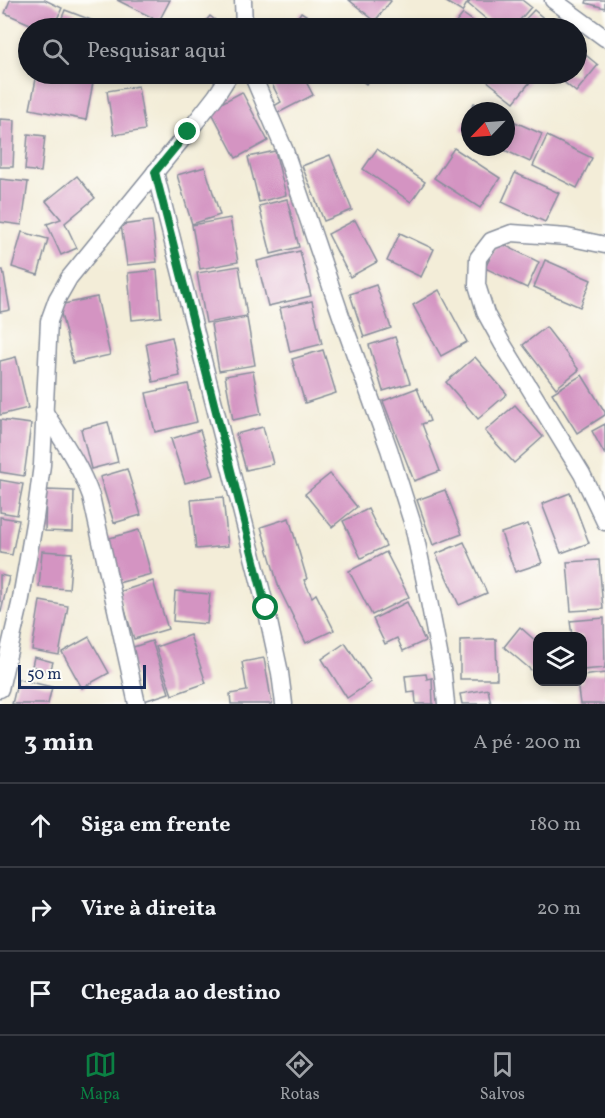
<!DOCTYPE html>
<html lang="pt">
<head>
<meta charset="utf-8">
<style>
  body { margin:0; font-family:Vollkorn,serif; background:#20242c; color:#f1f3f6 }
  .controls { position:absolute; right:18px; bottom:18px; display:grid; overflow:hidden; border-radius:12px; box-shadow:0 3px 9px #0003 }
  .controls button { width:54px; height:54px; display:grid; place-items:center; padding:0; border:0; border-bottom:2px solid #363941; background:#171b24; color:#f1f3f6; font:30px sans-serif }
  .compass { position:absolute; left:461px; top:102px; width:54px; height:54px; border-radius:50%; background:#171b24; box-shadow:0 3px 9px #0003; rotate:245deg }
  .scale { position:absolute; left:18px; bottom:15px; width:128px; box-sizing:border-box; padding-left:6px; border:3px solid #1b2f5e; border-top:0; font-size:16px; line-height:21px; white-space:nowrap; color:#1b2f5e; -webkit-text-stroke:4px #fdfcf7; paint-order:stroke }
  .stop { position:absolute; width:18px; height:18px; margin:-14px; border:4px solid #0b8043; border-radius:50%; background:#fff }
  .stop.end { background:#0b8043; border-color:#fff; box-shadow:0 2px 6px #0008 }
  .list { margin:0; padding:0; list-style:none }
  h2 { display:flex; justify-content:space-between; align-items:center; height:78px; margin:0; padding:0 24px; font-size:26px }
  h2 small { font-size:20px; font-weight:400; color:#9ea1a6 }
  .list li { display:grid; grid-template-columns:39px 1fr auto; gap:18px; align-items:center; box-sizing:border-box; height:84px; padding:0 24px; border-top:2px solid #363941 }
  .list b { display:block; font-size:22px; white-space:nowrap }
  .list em { font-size:20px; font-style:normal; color:#9ea1a6 }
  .icon { flex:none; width:33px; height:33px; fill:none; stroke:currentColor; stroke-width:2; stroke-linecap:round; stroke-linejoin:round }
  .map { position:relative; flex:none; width:605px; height:704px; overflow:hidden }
  .search { position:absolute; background:#171b24; box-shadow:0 3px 9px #0003; left:18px; right:18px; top:18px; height:66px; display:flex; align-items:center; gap:15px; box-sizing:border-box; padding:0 21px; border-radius:33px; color:#9ea1a6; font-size:22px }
  .sheet { height:330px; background:#171b24 }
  nav { display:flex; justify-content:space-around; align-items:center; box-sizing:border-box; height:84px; border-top:2px solid #363941; background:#171b24; font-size:16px; color:#9ea1a6 }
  nav a { display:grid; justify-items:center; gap:3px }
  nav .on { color:#0b8043 }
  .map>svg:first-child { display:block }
  .building { fill:#d494c2 }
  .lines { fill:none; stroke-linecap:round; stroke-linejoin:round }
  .minor-casing { stroke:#878e9b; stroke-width:19 }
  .minor { stroke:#fff; stroke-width:16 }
  .route { stroke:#0b8043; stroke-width:8 }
</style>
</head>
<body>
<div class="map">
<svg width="605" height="704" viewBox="0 0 605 704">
  <rect width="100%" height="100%" fill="#fdfcf7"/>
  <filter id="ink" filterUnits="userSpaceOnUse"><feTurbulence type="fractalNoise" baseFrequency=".0167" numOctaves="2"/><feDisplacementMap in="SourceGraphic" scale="12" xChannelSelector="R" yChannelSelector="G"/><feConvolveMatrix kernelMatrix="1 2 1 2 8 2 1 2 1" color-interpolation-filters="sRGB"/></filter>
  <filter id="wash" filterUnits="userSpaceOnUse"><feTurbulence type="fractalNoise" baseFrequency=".008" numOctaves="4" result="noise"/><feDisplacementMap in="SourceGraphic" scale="24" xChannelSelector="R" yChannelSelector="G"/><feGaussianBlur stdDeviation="1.35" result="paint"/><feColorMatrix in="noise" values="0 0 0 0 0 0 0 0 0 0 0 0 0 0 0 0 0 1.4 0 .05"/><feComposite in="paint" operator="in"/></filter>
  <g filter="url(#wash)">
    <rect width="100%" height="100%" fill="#f3edd8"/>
    <g id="blocks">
      <g class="building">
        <polygon points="10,0 45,0 62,8 53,28 39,28 5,13"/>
        <polygon points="117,0 170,0 159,21"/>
        <polygon points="349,0 390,0 391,1 375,21"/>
        <polygon points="443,0 469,0 462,12"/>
        <polygon points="471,0 522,0 531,7 513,28 497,28 468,4"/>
        <polygon points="587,0 605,0 605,8 586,3"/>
        <polygon points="65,10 112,28 58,28"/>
        <polygon points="534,10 555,28 517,28"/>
        <polygon points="301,12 326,28 291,28"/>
        <polygon points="463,14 483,28 461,28 455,24"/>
        <polygon points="210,16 225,28 200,28"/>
        <polygon points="576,47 598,65 576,92 554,74 576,74"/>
        <polygon points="37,74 79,74 94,77 86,120 30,109"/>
        <polygon points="267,74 302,74 313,95 278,113 274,106 281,102"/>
        <polygon points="353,74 374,74 366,84"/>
        <polygon points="491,74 520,74 530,82 514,102 486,80"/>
        <polygon points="138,86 145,130 114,135 107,91"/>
        <polygon points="242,92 268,141 236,158 210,109"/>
        <polygon points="474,103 491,111 470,111 470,134 461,130"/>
        <polygon points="506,118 542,134 530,162 498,147 506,147"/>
        <polygon points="0,119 15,120 13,167 0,167"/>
        <polygon points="28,134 45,136 41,172 25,170"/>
        <polygon points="547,136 592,158 577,188 533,166"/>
        <polygon points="454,148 500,178 480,208 434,178"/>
        <polygon points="377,149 425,182 411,202 363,169"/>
        <polygon points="275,151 286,195 259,202 248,157"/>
        <polygon points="330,155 352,210 324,221 302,166"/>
        <polygon points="205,167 220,215 192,224 177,175"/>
        <polygon points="515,173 559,193 545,222 502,202"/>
        <polygon points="77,176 95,198 65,223 77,248 61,255 47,224 61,219 46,201"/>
        <polygon points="0,179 28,182 22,225 0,222"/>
        <polygon points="287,199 299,247 271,254 259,206"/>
        <polygon points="230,218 238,262 200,269 192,225"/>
        <polygon points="355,220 377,262 350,277 328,234"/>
        <polygon points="152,221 157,262 127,265 121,225"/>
        <polygon points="22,232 48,239 38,275 12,267"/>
        <polygon points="400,233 434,249 421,277 387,261"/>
        <polygon points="498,242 539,262 527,288 485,268"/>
        <polygon points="300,251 311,296 268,306 257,261"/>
        <polygon points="545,260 591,280 580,307 534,287"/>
        <polygon points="239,266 247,316 206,323 197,273"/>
        <polygon points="0,270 3,270 10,310 0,312"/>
        <polygon points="157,270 161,317 132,320 128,273"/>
        <polygon points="376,285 391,328 364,337 350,294"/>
        <polygon points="439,290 467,342 441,356 413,305"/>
        <polygon points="97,297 110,355 73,363 59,305"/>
        <polygon points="312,301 322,344 290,352 280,308"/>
        <polygon points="247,318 255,365 219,371 211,324"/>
        <polygon points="546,327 579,370 556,388 523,345"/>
        <polygon points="172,337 180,376 153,382 146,343"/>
        <polygon points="395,337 410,383 383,391 369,345"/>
        <polygon points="323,350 336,393 305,403 292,359"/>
        <polygon points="16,357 28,408 0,415 0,361"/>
        <polygon points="475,357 507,394 478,419 446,382"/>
        <polygon points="253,371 261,414 233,420 225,376"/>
        <polygon points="582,375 605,412 605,415 577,433 552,393"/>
        <polygon points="188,384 197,422 155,432 146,393"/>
        <polygon points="417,388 430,421 422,424 440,471 414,481 383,401"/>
        <polygon points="515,405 543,437 514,463 485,431"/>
        <polygon points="0,420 31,424 24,476 0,472"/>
        <polygon points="108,422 118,462 91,469 81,429"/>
        <polygon points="605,424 605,455 592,431"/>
        <polygon points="263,427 273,464 246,470 236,434"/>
        <polygon points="200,430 214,475 185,483 171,439"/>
        <polygon points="127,469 141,515 114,523 100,477"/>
        <polygon points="330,474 357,507 332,527 305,494"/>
        <polygon points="0,480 23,484 17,515 0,512"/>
        <polygon points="46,490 74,491 73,532 45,531"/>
        <polygon points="445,490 462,534 433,545 417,500"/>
        <polygon points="570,493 589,543 561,553 542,504"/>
        <polygon points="223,497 228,546 196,549 191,500"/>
        <polygon points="368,509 386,546 361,558 343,521"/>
        <polygon points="0,517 19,520 12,555 0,553"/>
        <polygon points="289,518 307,579 304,580 312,597 316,594 334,630 306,643 279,588 261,527"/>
        <polygon points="528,524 542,563 515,572 501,533"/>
        <polygon points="139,530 151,574 118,583 106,539"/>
        <polygon points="464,542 487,593 459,605 436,554"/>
        <polygon points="42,551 72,553 69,589 39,587"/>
        <polygon points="386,552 409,597 372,615 349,571"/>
        <polygon points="599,560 603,609 571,611 567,562"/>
        <polygon points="0,575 9,577 1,612 0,612"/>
        <polygon points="153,581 168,629 134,639 119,592"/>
        <polygon points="175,591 210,594 207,624 173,621"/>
        <polygon points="40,601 68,606 59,655 32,650"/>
        <polygon points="407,602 425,641 403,651 397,638 385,644 373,619"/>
        <polygon points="604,618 605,668 582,670 582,636 572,636 570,621"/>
        <polygon points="520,627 537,642 537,675 504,647"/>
        <polygon points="190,635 206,683 172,695 156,647"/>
        <polygon points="89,637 109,673 82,688 62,652"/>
        <polygon points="496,639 497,679 460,679 460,640"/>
        <polygon points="152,641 169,693 144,701 127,649"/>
        <polygon points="345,643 371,682 347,698 322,659"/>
        <polygon points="34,657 53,662 50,672 32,666"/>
        <polygon points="264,658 272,704 231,704 230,694 247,691 242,662"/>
        <polygon points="605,673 605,704 580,704 577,682 582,682 582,676"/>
        <polygon points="426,674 427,679 432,678 433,704 416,704 415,692 407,693 405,676"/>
        <polygon points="18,679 52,687 48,704 12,704"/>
        <polygon points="488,689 491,704 462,704 460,694"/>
      </g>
    </g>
  </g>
  <g filter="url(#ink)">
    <use href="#blocks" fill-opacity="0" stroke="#878e9b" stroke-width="1.5"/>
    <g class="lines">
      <defs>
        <g id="minor">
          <polyline points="243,0 244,28"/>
          <polyline points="553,0 605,38"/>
          <polyline points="252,74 285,151 341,316 389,449 413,525 428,596 443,674 446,704"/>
          <polyline points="155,172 266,608 280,673 284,704"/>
          <polyline points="605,245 567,237 512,233 491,241 478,258 477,285 486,314 502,343 582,474 605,522"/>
          <path d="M44 411C61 438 80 465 91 496L137 704"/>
          <polyline points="0,689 20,604 35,518 42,465 49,321 57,299 69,278 188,132 216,96 230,74"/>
        </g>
      </defs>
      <use href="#minor" class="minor-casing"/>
      <use href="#minor" class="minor"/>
    </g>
  </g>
  <g class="lines" filter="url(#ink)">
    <polyline class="route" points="188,132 155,172 266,608"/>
  </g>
</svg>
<div class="controls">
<button><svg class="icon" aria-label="layers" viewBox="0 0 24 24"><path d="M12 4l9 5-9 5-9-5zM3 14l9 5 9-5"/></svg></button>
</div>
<svg class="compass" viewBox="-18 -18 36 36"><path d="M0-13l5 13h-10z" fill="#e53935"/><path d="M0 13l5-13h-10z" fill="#9ea1a6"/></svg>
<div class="scale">50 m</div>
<div class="stop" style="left:266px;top:608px"></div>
<div class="stop end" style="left:188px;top:132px"></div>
<div class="search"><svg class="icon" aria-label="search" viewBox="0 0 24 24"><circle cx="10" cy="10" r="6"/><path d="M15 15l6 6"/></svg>Pesquisar aqui</div>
</div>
<section class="sheet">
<h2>3 min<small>A pé · 200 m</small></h2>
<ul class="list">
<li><svg class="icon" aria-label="ahead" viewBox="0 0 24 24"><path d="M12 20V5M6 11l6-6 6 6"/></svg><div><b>Siga em frente</b></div><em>180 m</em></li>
<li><svg class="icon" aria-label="right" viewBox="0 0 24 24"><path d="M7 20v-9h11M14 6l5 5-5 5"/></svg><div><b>Vire à direita</b></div><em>20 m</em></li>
<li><svg class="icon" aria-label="arrive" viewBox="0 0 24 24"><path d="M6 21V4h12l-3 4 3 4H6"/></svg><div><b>Chegada ao destino</b></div></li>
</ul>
</section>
<nav>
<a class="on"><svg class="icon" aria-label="map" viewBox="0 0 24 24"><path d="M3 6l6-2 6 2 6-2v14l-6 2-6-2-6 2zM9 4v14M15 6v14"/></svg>Mapa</a>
<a><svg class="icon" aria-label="directions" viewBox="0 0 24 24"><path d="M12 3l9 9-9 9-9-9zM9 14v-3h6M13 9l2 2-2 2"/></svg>Rotas</a>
<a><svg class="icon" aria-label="saved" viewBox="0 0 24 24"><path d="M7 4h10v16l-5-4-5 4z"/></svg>Salvos</a>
</nav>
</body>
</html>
